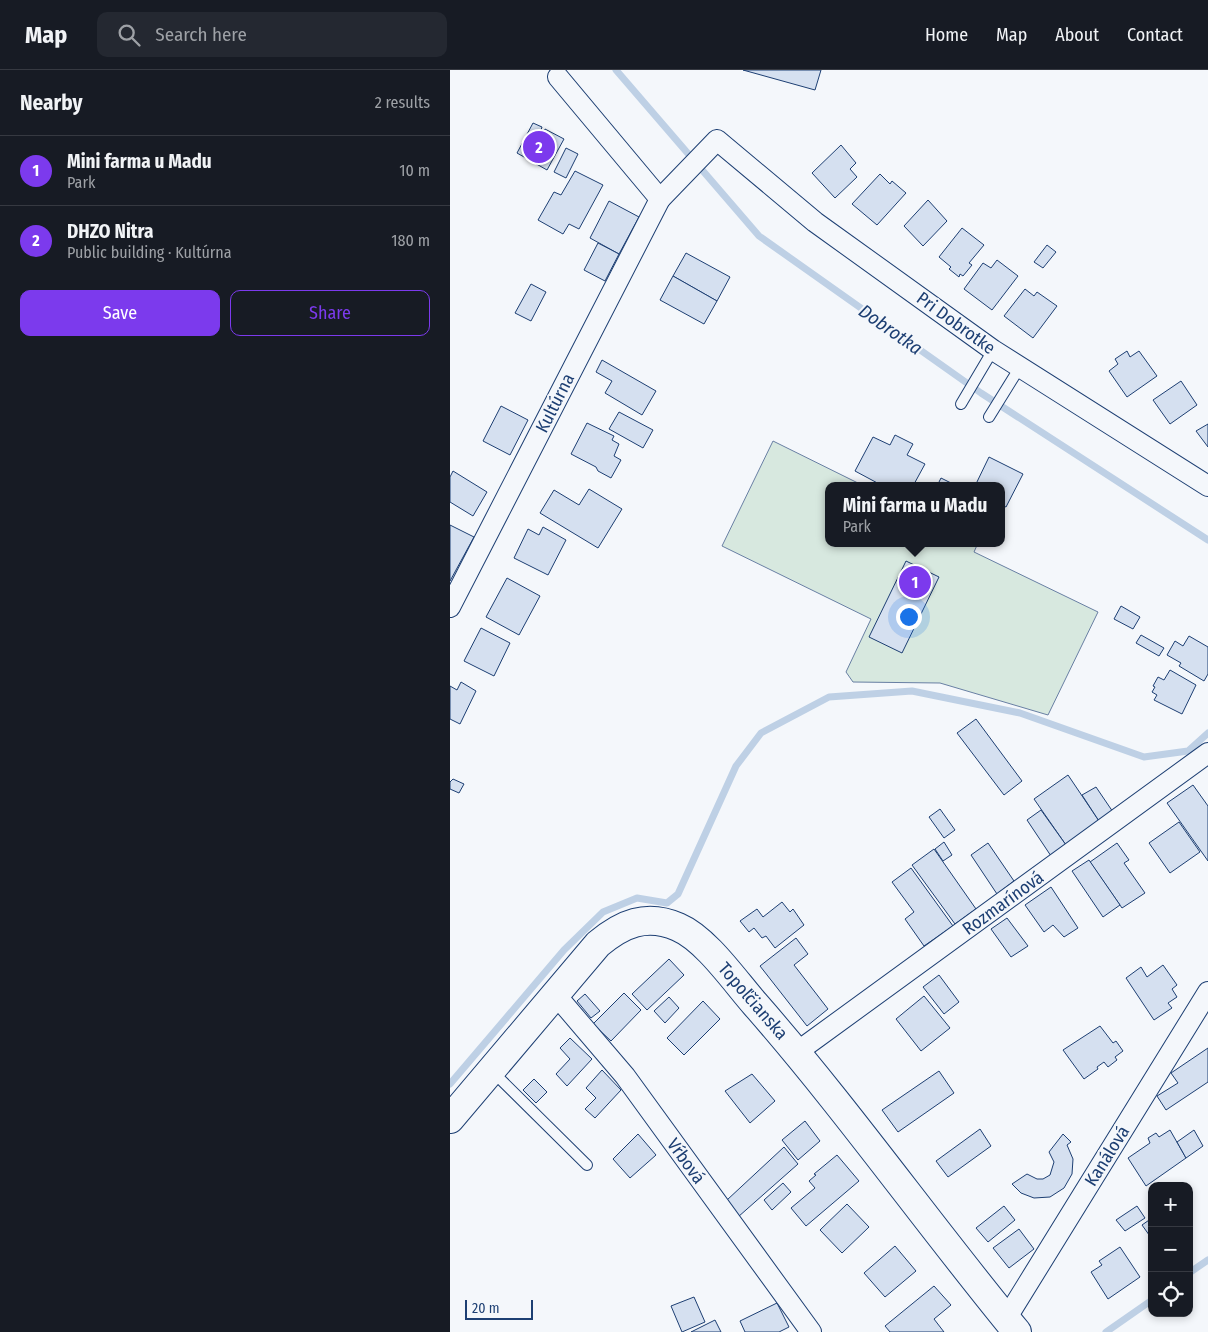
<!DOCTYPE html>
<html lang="en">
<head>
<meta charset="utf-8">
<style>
  body { margin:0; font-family:"Fira Sans Condensed",sans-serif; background:#242831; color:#f1f3f6 }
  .controls { position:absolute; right:15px; bottom:15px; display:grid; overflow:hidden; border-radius:10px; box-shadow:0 2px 8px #0003 }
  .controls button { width:45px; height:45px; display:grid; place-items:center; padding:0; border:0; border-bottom:1px solid #363941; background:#171b24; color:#f1f3f6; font:25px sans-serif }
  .scale { position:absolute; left:15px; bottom:12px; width:68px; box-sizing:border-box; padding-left:5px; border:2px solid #1d3f73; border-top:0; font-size:14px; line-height:18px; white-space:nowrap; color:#1d3f73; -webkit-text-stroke:4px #f4f7fb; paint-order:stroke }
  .you { position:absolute; left:458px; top:546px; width:18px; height:18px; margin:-12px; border:4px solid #fff; border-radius:50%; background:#1a73e8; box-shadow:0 0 0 8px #1a73e833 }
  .badge { display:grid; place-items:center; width:32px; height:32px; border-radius:50%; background:#7c3aed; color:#fff; font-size:16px; font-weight:700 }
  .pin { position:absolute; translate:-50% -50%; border:2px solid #fff; box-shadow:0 1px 5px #0006 }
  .popup { position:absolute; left:375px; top:412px; width:180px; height:65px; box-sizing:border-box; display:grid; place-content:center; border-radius:10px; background:#171b24; filter:drop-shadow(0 1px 4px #0005); font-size:16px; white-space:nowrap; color:#9ea1a6 }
  .popup b { font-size:19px; color:#f1f3f6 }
  .popup::after { content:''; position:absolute; left:50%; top:100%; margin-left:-10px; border:10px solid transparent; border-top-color:#171b24 }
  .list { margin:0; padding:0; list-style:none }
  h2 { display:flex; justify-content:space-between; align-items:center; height:65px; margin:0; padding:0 20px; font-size:21px }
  h2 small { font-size:16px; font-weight:400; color:#9ea1a6 }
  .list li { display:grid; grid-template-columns:32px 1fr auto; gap:15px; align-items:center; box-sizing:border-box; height:70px; padding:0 20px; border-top:1px solid #363941 }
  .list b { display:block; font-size:19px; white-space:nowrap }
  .list p { margin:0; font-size:16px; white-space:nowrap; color:#9ea1a6 }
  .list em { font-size:16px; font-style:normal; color:#9ea1a6 }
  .actions { display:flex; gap:10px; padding:15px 20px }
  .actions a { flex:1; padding:11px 0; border:1px solid #7c3aed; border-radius:10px; text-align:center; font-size:18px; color:#7c3aed }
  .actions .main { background:#7c3aed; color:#fff }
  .icon { flex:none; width:28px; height:28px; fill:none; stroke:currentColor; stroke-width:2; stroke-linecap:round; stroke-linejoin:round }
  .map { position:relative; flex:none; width:758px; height:1262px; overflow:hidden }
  header { display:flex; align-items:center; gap:30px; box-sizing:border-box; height:70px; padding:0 25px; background:#171b24; border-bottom:1px solid #363941 }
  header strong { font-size:24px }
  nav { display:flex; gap:28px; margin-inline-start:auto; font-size:18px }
  .search { width:350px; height:45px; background:#242831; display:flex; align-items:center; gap:12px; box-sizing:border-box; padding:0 18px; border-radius:10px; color:#9ea1a6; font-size:19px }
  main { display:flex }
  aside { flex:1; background:#171b24 }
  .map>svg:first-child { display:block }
  .green { fill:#d7e8df; stroke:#687fa3 }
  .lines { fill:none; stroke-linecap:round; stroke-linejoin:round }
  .stream { stroke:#bed0e5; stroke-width:7 }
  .building { fill:#d5e0f0; stroke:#1d3f73 }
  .lane-casing { stroke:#1d3f73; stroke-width:12 }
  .street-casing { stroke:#1d3f73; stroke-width:22 }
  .secondary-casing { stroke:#1d3f73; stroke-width:30 }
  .lane { stroke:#f4f7fb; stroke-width:10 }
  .street { stroke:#f4f7fb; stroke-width:20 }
  .secondary { stroke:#f4f7fb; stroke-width:28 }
  .labels { text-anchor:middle; stroke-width:4; stroke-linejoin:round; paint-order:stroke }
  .street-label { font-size:18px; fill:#1d3f73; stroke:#f4f7fb }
  .water-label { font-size:19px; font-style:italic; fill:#1d3f73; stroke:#f4f7fb }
</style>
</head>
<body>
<header>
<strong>Map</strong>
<div class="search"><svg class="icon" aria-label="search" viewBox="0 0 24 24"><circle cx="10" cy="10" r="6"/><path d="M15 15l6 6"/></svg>Search here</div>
<nav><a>Home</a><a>Map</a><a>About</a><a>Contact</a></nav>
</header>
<main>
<aside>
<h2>Nearby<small>2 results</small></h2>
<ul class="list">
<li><span class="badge">1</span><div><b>Mini farma u Madu</b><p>Park</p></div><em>10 m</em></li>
<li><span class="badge">2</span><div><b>DHZO Nitra</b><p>Public building · Kultúrna</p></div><em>180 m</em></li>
</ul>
<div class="actions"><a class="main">Save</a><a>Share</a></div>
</aside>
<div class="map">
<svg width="758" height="1262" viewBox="0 0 758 1262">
  <rect width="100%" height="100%" fill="#f4f7fb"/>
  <polygon class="green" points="323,371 414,416 379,416 379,473 528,473 524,482 648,542 598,645 490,613 403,612 396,602 421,549 272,476"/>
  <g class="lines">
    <g class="stream">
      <polyline points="166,0 309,166 531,323 758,470"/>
      <polyline points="0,1014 114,880 153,842 187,828 217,833 228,824 286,696 311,663 379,627 462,621 570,643 694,687 738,681 758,663"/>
      <polyline points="739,1203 758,1190"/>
      <polyline points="656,1262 702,1230"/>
    </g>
  </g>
  <g class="building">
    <polygon points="293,0 371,0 365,20"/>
    <polygon points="83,53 92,57 91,60 94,62 95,59 114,69 97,100 67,83"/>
    <polygon points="391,75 406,93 400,99 407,107 385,128 362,103"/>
    <polygon points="116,78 128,84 116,108 104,102"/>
    <polygon points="125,101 153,115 129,159 119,154 113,164 88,150 104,122 111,125"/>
    <polygon points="430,104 440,114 442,111 456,123 427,155 402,134"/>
    <polygon points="478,130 497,151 473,176 454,156"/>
    <polygon points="159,131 189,147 169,184 140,168"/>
    <polygon points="512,158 534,175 519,193 522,195 513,206 510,204 509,207 499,199 501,197 489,187"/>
    <polygon points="148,173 169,184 155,211 134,200"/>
    <polygon points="597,175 606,182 593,198 584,192"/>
    <polygon points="236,183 280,207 267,231 223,206"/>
    <polygon points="547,190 568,206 542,240 514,219 533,193 541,198"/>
    <polygon points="223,206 267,231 254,254 210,230"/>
    <polygon points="81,214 96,222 81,251 65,243"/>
    <polygon points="575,219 584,226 587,222 607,236 583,268 554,246"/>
    <polygon points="677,281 680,287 689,281 707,306 677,327 659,301 668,294 665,289"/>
    <polygon points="152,290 206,321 192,345 155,323 162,311 146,302"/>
    <polygon points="731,311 747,335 720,354 703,330"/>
    <polygon points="51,336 78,350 60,385 33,371"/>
    <polygon points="169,342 203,360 193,378 159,359"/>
    <polygon points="137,353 164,366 162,370 169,374 164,386 171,390 161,408 148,401 146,397 121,384"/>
    <polygon points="758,354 758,377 746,361"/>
    <polygon points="445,365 463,374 457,385 475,394 463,416 433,416 405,401 423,367 440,375"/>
    <polygon points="539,387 573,404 556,437 551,435 551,416 525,416"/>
    <polygon points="3,401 37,422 23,446 0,432 0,407"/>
    <polygon points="491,408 507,416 487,416"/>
    <polygon points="139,419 172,439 148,478 90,443 104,420 129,435"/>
    <polygon points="0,455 24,467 0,511"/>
    <polygon points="93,457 116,470 98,505 64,488 78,459 89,465"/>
    <polygon points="456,491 489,507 452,583 419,567"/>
    <polygon points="57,508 90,526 69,565 36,547"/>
    <polygon points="671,536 690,547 683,559 664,549"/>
    <polygon points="31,558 60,573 44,606 14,591"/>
    <polygon points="691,565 714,578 709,586 686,573"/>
    <polygon points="739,566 758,577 758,604 754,611 729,596 731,593 717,585 725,571 733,576"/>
    <polygon points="720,600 746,615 732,644 704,630 707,625 702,622 705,617 703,616 708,607 714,610"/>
    <polygon points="11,612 26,621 10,654 0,649 0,616 7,620"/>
    <polygon points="526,649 572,711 554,725 507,663"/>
    <polygon points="618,705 649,751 616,775 584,729"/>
    <polygon points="3,709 14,714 9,723 0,719 0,712"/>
    <polygon points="743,715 758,736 758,791 717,733"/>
    <polygon points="646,717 663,742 649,751 632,725"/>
    <polygon points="490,739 505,760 494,768 479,747"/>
    <polygon points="591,740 616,775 601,786 577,750"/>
    <polygon points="729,752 750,782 720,803 699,773"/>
    <polygon points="494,772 502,785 493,791 485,779"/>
    <polygon points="538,773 564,811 547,824 521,785"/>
    <polygon points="667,773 679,790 674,793 695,823 672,838 640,792"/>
    <polygon points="484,779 526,839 505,854 462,795"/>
    <polygon points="639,790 670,835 653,847 622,801"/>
    <polygon points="461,798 503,856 474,876 455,849 464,842 442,812"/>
    <polygon points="601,817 628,858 614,867 603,855 594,862 575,835"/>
    <polygon points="332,832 340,842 343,839 354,855 325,878 316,866 312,868 304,858 299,862 290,851 307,839 313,847"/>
    <polygon points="557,848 578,876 561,887 541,859"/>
    <polygon points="346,868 358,884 344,895 378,939 357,956 310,896"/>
    <polygon points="219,889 234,905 197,940 182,924"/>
    <polygon points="713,895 727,915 722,919 727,927 718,933 722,938 704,950 676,908 691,897 697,907"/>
    <polygon points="489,905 509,932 494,944 473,917"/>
    <polygon points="174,923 191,940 161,971 143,954"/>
    <polygon points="135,924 150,941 141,948 127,931"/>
    <polygon points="474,926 500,958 471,981 446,949"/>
    <polygon points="219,927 229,938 215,953 204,941"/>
    <polygon points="253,931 270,949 234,985 217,968"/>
    <polygon points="650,956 663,973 666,971 673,981 665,987 667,990 658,997 654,992 647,997 648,999 634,1009 613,980"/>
    <polygon points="120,968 142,989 117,1016 106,1004 120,989 110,978"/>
    <polygon points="758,978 758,1012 716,1040 707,1026 728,1013 721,1003"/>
    <polygon points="152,1000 171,1020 145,1048 135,1039 146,1028 136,1018"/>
    <polygon points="489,1001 504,1023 448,1062 432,1040"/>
    <polygon points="302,1004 325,1031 300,1053 275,1021"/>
    <polygon points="84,1009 97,1022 86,1033 73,1020"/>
    <polygon points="355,1051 370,1071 348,1090 332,1070"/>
    <polygon points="530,1059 541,1076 498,1107 486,1091"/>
    <polygon points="720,1060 736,1088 696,1116 678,1088 700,1073 698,1068 706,1063 709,1067"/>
    <polygon points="744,1060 753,1076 736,1088 727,1072"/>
    <polygon points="188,1064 206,1085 180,1108 163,1089"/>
    <polygon points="613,1064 621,1072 617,1075 623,1089 622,1104 614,1118 600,1127 584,1128 571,1123 562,1114 577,1104 587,1109 593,1109 600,1105 604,1092 599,1082"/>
    <polygon points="334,1077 348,1094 288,1147 277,1130"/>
    <polygon points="387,1085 409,1111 356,1156 341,1138 365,1118 359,1111 366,1105 364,1104"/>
    <polygon points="333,1113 341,1122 322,1140 314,1130"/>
    <polygon points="397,1134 419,1157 392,1183 370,1160"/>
    <polygon points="554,1136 565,1150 538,1172 526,1158"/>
    <polygon points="687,1136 695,1148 675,1161 666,1150"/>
    <polygon points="702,1148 702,1169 692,1155"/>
    <polygon points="569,1159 584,1179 559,1198 543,1178"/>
    <polygon points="445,1176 466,1201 435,1227 414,1203"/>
    <polygon points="670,1177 690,1207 658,1229 641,1202 652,1195 649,1191"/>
    <polygon points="484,1216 501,1235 484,1249 494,1262 440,1262 435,1256"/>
    <polygon points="244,1227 255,1252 232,1262 221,1236"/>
    <polygon points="327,1233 339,1257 329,1262 295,1262 290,1251"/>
    <polygon points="265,1250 271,1262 241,1262"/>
  </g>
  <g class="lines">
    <defs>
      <g id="lane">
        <polyline points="511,334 543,280"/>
        <polyline points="539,347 570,297"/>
        <polyline points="42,1001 137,1095"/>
      </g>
      <g id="street">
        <polyline points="108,7 210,129"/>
        <polyline points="0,537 210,129 267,70 365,152 543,280 758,416"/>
        <polyline points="105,924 175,1006 361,1262"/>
        <polyline points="347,982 758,683"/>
        <polyline points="556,1249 758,922"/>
      </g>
      <path id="secondary" d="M0 1049 148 874C172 854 196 843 228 857 256 869 284 910 305 934 397 1039 478 1154 567 1262"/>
    </defs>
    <use href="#lane" class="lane-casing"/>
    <use href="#street" class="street-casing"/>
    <use href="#secondary" class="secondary-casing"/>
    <use href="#lane" class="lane"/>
    <use href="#street" class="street"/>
    <use href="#secondary" class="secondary"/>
  </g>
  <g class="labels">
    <g class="street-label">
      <text transform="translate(506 253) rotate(36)" y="6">Pri Dobrotke</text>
      <text transform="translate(105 333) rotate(-63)" y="6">Kultúrna</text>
      <text transform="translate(553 833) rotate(-36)" y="6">Rozmarínová</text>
      <text transform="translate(303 931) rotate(49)" y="6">Topoľčianska</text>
      <text transform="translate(657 1086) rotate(-58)" y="6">Kanálová</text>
      <text transform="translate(236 1091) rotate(54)" y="6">Vŕbová</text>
    </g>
    <g class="water-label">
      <text transform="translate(441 259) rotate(35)" y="7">Dobrotka</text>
    </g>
  </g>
</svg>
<div class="controls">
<button>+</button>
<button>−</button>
<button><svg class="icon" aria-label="locate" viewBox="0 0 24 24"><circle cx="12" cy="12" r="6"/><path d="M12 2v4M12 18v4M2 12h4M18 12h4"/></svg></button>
</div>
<div class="scale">20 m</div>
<div class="you"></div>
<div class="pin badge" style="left:465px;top:512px">1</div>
<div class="popup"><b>Mini farma u Madu</b>Park</div>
<div class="pin badge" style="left:89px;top:77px">2</div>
</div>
</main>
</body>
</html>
